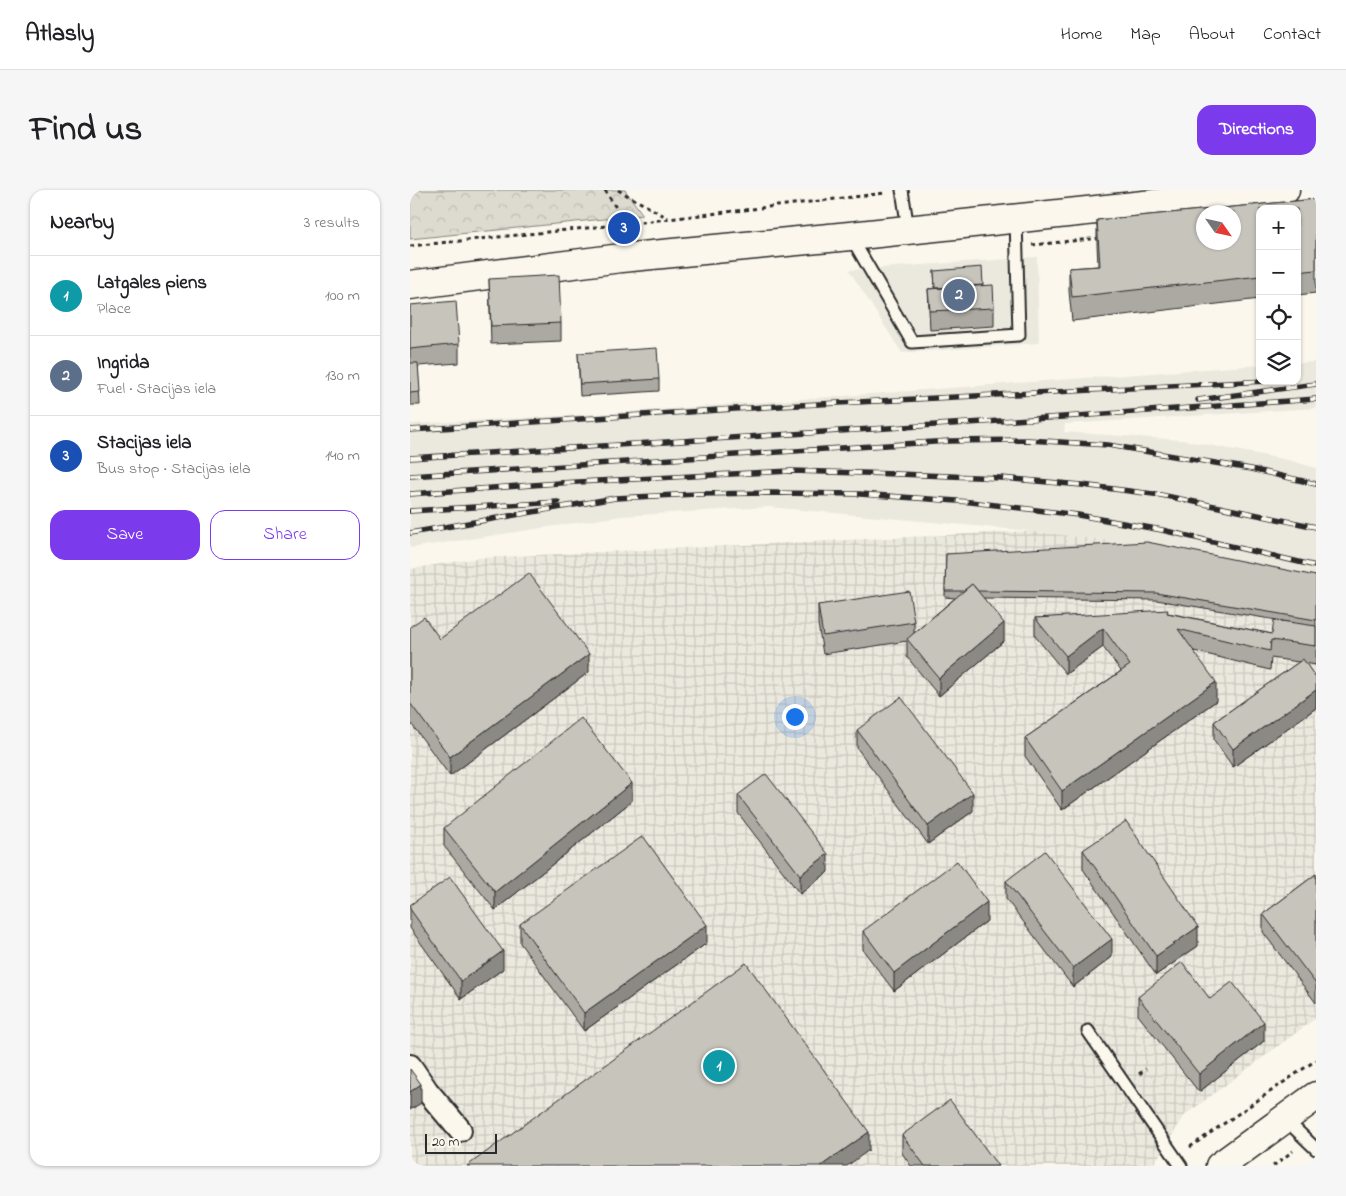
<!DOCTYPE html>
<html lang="en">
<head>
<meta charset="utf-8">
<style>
  body { margin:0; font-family:"Indie Flower",sans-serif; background:#f6f6f6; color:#202124 }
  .controls { position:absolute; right:15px; top:15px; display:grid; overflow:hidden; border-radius:10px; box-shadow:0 1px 4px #0004 }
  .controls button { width:45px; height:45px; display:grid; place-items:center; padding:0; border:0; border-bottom:1px solid #e0e0e0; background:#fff; color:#202124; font:25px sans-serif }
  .compass { position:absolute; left:786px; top:15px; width:45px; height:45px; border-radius:50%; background:#fff; box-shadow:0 1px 4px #0004; rotate:124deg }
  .scale { position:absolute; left:15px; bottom:12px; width:72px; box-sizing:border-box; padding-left:5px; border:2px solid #2b2b2b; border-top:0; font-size:14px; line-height:18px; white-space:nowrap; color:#2b2b2b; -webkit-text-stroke:4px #fbf7ec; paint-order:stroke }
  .you { position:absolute; left:384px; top:526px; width:18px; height:18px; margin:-12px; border:4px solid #fff; border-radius:50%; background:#1a73e8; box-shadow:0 0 0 8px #1a73e833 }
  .badge { display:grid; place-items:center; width:32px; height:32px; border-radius:50%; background:#7c3aed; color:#fff; font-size:16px; font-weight:700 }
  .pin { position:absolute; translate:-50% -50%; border:2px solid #fff; box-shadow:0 1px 5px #0006 }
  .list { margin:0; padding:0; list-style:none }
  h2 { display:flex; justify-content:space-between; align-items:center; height:65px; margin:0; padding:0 20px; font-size:21px }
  h2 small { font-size:16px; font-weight:400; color:#757577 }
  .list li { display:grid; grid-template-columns:32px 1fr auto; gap:15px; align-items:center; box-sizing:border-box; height:80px; padding:0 20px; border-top:1px solid #e0e0e0 }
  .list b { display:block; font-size:19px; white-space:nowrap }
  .list p { margin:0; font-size:16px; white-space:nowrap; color:#757577 }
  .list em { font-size:16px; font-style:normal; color:#757577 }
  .actions { display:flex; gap:10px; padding:15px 20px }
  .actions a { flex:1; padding:11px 0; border:1px solid #7c3aed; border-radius:15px; text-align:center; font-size:18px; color:#7c3aed }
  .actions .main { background:#7c3aed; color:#fff }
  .icon { flex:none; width:28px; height:28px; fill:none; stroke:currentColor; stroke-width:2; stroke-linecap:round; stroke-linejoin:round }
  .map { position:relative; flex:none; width:906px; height:976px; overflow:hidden; border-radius:15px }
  header { display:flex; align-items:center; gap:30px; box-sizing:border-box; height:70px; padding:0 25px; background:#fff; border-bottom:1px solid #e0e0e0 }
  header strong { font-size:24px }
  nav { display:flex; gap:28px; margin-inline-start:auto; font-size:18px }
  .intro { display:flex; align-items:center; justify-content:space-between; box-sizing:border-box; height:120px; padding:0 30px }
  h1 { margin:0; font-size:35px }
  .button { padding:12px 22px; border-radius:15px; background:#7c3aed; color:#fff; font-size:18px; font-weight:700 }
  main { display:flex; gap:30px; padding:0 30px }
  aside { flex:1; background:#fff; border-radius:15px; box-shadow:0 1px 4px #0004 }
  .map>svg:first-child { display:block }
  .built { fill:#ebe8de }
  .industrial { fill:url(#industrial-grid) }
  .park { fill:url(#park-crowns); stroke:#84827e }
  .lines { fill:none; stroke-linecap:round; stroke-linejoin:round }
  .service-casing { stroke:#2b2b2b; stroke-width:15 }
  .minor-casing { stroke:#2b2b2b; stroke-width:26 }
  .tertiary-casing { stroke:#2b2b2b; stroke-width:31 }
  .path { stroke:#2b2b2b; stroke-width:3; stroke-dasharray:4 4; stroke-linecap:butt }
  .service { stroke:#fbf7ec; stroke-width:11 }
  .minor { stroke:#fbf7ec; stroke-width:22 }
  .tertiary { stroke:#fbf7ec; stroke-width:28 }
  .rail-casing { stroke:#2b2b2b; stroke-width:5.5 }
  .rail { stroke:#fbf7ec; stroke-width:4; stroke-dasharray:11; stroke-linecap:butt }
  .wall { fill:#aba9a2; stroke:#2b2b2b }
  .shaded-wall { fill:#8b8984; stroke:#2b2b2b }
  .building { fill:#c7c4bc; stroke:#2b2b2b; fill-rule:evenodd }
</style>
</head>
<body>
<header>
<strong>Atlasly</strong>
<nav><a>Home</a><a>Map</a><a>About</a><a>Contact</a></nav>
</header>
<div class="intro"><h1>Find us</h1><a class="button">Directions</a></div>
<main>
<aside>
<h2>Nearby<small>3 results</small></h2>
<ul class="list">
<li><span class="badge" style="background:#0f9aa8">1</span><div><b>Latgales piens</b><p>Place</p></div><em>100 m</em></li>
<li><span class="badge" style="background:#5c6f8a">2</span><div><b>Ingrida</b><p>Fuel · Stacijas iela</p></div><em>130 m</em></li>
<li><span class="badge" style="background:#1a4fb4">3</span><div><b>Stacijas iela</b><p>Bus stop · Stacijas iela</p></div><em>140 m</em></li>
</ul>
<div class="actions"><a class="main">Save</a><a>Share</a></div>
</aside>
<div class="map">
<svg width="906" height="976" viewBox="0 0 906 976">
  <defs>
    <pattern id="industrial-grid" width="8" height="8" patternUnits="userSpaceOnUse" patternTransform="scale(1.25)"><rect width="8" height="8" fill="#ebe8de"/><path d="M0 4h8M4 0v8" fill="none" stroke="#cac7bf"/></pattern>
    <pattern id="park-crowns" width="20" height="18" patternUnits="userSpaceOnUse" patternTransform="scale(1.25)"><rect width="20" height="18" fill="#dddad0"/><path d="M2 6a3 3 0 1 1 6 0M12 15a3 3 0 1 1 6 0" fill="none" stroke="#bebbb3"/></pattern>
  </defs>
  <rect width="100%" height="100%" fill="#fbf7ec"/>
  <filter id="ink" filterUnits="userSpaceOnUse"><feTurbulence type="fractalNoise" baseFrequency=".02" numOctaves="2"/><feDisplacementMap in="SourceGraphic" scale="10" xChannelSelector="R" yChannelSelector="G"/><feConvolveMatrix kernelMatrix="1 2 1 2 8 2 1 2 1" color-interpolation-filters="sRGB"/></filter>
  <g filter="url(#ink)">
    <g class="built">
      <polygon points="627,67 629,153 492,163 439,80"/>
      <polygon points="906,172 906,218 655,234 654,242 772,250 878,270 906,278 906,393 708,352 620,341 359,317 212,326 0,358 0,234 204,223 850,175 850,191 887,191 887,173"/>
    </g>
    <polygon class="industrial" points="620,341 708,352 906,393 906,828 775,925 745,972 739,976 0,976 0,379 68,368"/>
    <polygon class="park" points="0,0 215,0 233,25 0,49"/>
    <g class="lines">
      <defs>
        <g id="service">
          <polyline points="492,0 498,39"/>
          <polyline points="441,47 502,152 609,145 606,28"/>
          <polyline points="678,841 771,976"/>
          <polyline points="875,929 906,959"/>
        </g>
        <polyline id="minor" points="0,876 17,901 50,940"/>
        <g id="tertiary">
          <polyline points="0,95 211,68 440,46 875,0"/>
          <polyline points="810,976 906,906"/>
        </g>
      </defs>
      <use href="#service" class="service-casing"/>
      <use href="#minor" class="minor-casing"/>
      <use href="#tertiary" class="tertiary-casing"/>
      <g class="path">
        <polyline points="195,0 216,34"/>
        <polyline points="208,0 258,28"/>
        <polyline points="622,55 691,48"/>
        <polyline points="0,56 216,34 476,3"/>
        <polyline points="729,884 736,879"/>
        <polyline points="780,957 906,870"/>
        <polyline points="863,976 883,961"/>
      </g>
      <use href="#service" class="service"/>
      <use href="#minor" class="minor"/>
      <use href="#tertiary" class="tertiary"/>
      <defs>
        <g id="rail">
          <polyline points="788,210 906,194"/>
          <polyline points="0,240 370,216 856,191"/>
          <polyline points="0,268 653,227 906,209"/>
          <polyline points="0,286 540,251 618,250 698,255 841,279 906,294"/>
          <polyline points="0,304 149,293 381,281 487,284 591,288 672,295 751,305 906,337"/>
          <polyline points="0,321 148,312"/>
          <polyline points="0,343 205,308 287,304 362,303 450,304 561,312 668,325 752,340 906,376"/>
        </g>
      </defs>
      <use href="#rail" class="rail-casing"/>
      <use href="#rail" class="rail"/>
    </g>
    <g class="wall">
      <polygon points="906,9 906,103 887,105 887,19 850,19 850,109 662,131 659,101 659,78 688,76 687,54 687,30"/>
      <polygon points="524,81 573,95 584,118 584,136 520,140 518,99 525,98"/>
      <polygon points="79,89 151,133 151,151 81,154"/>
      <polygon points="0,115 49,154 49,173 8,176 10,215 0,215"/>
      <polygon points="168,163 249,189 249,201 170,206"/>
      <polygon points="536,364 906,386 906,475 895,473 906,488 906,518 823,577 804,550 804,532 889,472 861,468 860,480 784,461 806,511 652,620 615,566 615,548 711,481 693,457 656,484 625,446 625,428 758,423 862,444 885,433 746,410 573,408 594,451 529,506 497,467 497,451 413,464 408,434 408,415 504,432 504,443 545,408 535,407"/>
      <polygon points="0,437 30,449 179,482 40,586 0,532"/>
      <polygon points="447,540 563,621 518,654 447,558"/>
      <polygon points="328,605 418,682 390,704 328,623"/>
      <polygon points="222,611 85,720 34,656 34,638"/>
      <polygon points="673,660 788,756 746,785 673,679"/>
      <polygon points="906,684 906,813 853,742 853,724"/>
      <polygon points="596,691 702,767 663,797 596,709"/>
      <polygon points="0,715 93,779 51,809 0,738"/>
      <polygon points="577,731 484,801 453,760 453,741"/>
      <polygon points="110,734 297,753 174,841 110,753"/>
      <polygon points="728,807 800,809 854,851 789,902 728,825"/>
      <polygon points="492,945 588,976 501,976 492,963"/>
    </g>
    <g class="shaded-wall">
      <polygon points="594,433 594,451 529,506 529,488"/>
      <polygon points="693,438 693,457 656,484 656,466"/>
      <polygon points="179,464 179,482 40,586 40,567"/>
      <polygon points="806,492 806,511 652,620 652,601"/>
      <polygon points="906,500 906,518 823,577 823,559"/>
      <polygon points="222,593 222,611 85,720 85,702"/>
      <polygon points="563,603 563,621 518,654 518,636"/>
      <polygon points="418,664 418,682 390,704 390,685"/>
      <polygon points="577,712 577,731 484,801 484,783"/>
      <polygon points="297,735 297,753 174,841 174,823"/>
      <polygon points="788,737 788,756 746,785 746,766"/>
      <polygon points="702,749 702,767 663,797 663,778"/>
      <polygon points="93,761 93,779 51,809 51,791"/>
      <polygon points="854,832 854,851 789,902 789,884"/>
      <polygon points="11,894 11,913 0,920 0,902"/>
      <polygon points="459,942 459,960 437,976 411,976"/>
    </g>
    <g class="building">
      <path d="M906 9V80L887 82V19H850V86L662 107 659 78 690 76 687 30ZM794 22H824V52H794Z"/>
      <polygon points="572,77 573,95 525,98 524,81"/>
      <polygon points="149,85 151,133 81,136 79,89"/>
      <polygon points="583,95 584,118 520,121 518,99"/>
      <polygon points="46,111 49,154 0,159 0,115"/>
      <polygon points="247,158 249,189 170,194 168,163"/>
      <polygon points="0,173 8,173 10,202 0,203"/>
      <polygon points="737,352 906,386 906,430 746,403 568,401 562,394 553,401 535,401 536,364"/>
      <polygon points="119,383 179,464 40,567 0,513 0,437 14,427 30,449"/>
      <polygon points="562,394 594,433 529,488 497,449"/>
      <polygon points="499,401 504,432 413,446 408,415"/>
      <polygon points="758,420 757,423 862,444 864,430 906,436 906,456 861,450 860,461 768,439 806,492 652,601 615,548 720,475 693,438 656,466 625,428"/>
      <polygon points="893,469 906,488 906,500 823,559 804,532"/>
      <polygon points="491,507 563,603 518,636 447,540"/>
      <polygon points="171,528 222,593 85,702 34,638"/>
      <polygon points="356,584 418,664 390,685 328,605"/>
      <polygon points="716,631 788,737 746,766 673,660"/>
      <polygon points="233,646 297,735 174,823 110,734"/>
      <polygon points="635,661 702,749 663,778 596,691"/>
      <polygon points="547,671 577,712 484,783 453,741"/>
      <polygon points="906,684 906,794 853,724"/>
      <polygon points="40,687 93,761 51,791 0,719 0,715"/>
      <polygon points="772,772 800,809 822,792 854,832 789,884 728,807"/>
      <polygon points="336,773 459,942 411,976 57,976"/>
      <polygon points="0,879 11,894 0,902"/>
      <polygon points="540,910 588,976 515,976 492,945"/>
    </g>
  </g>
</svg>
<div class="controls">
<button>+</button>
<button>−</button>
<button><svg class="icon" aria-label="locate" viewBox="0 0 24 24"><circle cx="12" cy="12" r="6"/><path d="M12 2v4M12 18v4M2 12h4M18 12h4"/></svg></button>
<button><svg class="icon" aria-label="layers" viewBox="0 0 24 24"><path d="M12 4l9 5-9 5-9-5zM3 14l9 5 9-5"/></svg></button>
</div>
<svg class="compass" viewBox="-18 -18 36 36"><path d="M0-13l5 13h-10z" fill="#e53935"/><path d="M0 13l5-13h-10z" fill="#757577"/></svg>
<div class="scale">20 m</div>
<div class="you"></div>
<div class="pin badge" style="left:309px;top:876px;background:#0f9aa8">1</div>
<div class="pin badge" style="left:549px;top:105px;background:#5c6f8a">2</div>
<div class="pin badge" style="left:214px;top:38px;background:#1a4fb4">3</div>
</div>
</main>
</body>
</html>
